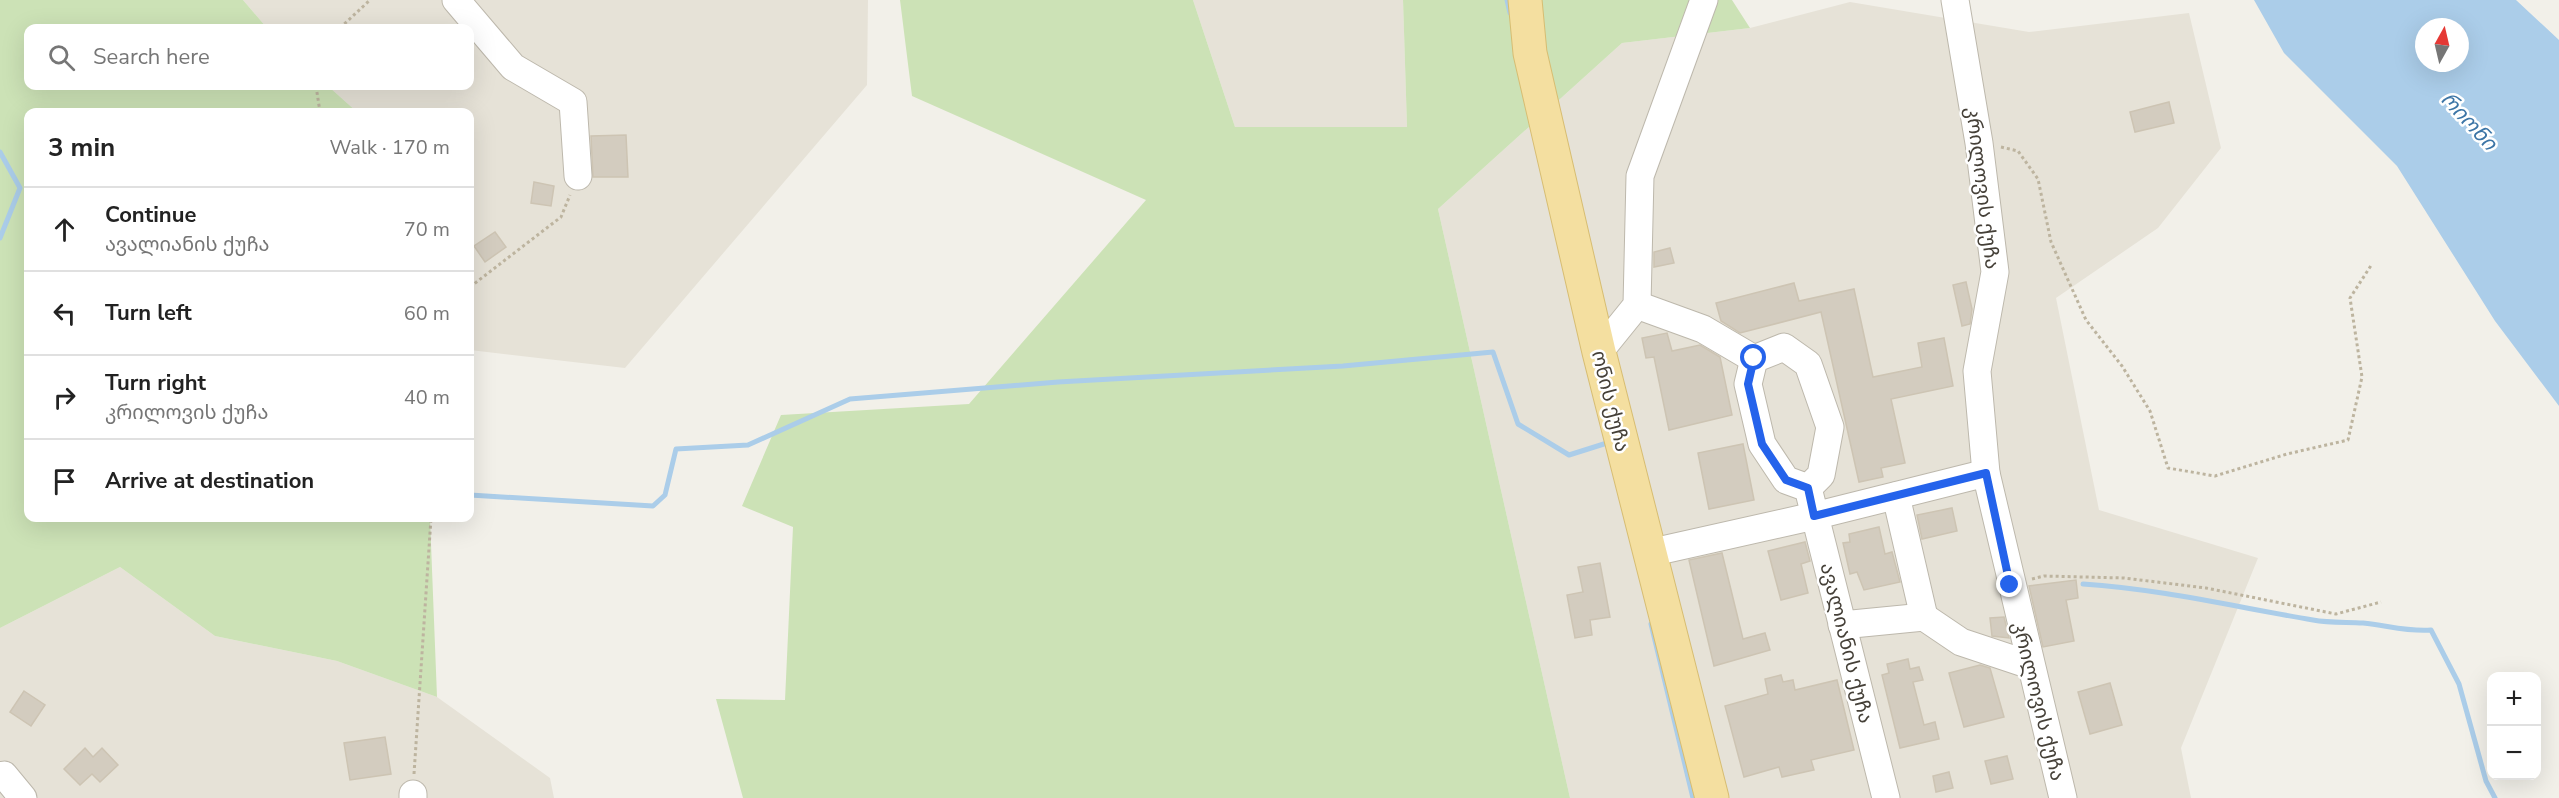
<!DOCTYPE html>
<html lang="en">
<head>
<meta charset="utf-8">
<style>
  body { margin:0; font-family:"Nunito Sans","Noto Sans Georgian",sans-serif; background:#f2f2f2; color:#222 }
  .controls { position:absolute; right:18px; bottom:18px; display:grid; overflow:hidden; border-radius:12px; box-shadow:0 6px 24px #0002 }
  .controls button { width:54px; height:54px; display:grid; place-items:center; padding:0; border:0; border-bottom:2px solid #e0e0e0; background:#fff; color:#222; font:30px sans-serif }
  .compass { position:absolute; left:2415px; top:18px; width:54px; height:54px; border-radius:50%; background:#fff; box-shadow:0 6px 24px #0002; rotate:8deg }
  .stop { position:absolute; width:18px; height:18px; margin:-14px; border:4px solid #2563eb; border-radius:50%; background:#fff }
  .stop.end { background:#2563eb; border-color:#fff; box-shadow:0 2px 6px #0008 }
  .list { margin:0; padding:0; list-style:none }
  h2 { display:flex; justify-content:space-between; align-items:center; height:78px; margin:0; padding:0 24px; font-size:26px }
  h2 small { font-size:20px; font-weight:400; color:#767676 }
  .list li { display:grid; grid-template-columns:39px 1fr auto; gap:18px; align-items:center; box-sizing:border-box; height:84px; padding:0 24px; border-top:2px solid #e0e0e0 }
  .list b { display:block; font-size:22px; white-space:nowrap }
  .list p { margin:0; font-size:20px; white-space:nowrap; color:#767676 }
  .list em { font-size:20px; font-style:normal; color:#767676 }
  .icon { flex:none; width:33px; height:33px; fill:none; stroke:currentColor; stroke-width:2; stroke-linecap:round; stroke-linejoin:round }
  .map { position:relative; flex:none; width:2559px; height:798px; overflow:hidden }
  .search { position:absolute; background:#fff; box-shadow:0 6px 24px #0002; left:24px; top:24px; width:450px; height:66px; display:flex; align-items:center; gap:15px; box-sizing:border-box; padding:0 21px; border-radius:12px; color:#767676; font-size:22px }
  .panel { position:absolute; background:#fff; box-shadow:0 6px 24px #0002; left:24px; top:108px; width:450px; height:414px; border-radius:12px }
  .map>svg:first-child { display:block }
  .residential { fill:#e6e2d7 }
  .green { fill:#cce2b6 }
  .water { fill:#abcde9; fill-rule:evenodd }
  .lines { fill:none; stroke-linecap:round; stroke-linejoin:round }
  .stream { stroke:#abcde9; stroke-width:5 }
  .building { fill:#d3ccbf; stroke:#cdc4b3; stroke-width:1.5 }
  .minor-casing { stroke:#bdb8ac; stroke-width:29 }
  .major-casing { stroke:#d7bd72; stroke-width:35 }
  .path { stroke:#bdb49f; stroke-width:3; stroke-dasharray:3 3; stroke-linecap:butt }
  .minor { stroke:#fff; stroke-width:27 }
  .major { stroke:#f4dfa0; stroke-width:33 }
  .route { stroke:#2563eb; stroke-width:8 }
  .labels { text-anchor:middle; stroke-width:5; stroke-linejoin:round; paint-order:stroke }
  .street-label { font-size:20px; fill:#454038; stroke:#fff }
  .water-label { font-size:21px; font-style:italic; fill:#3c75a6; stroke:#fff }
</style>
</head>
<body>
<div class="map">
<svg width="2559" height="798" viewBox="0 0 2559 798">
  <rect width="100%" height="100%" fill="#f2f0e9"/>
  <g class="residential">
    <polygon points="243,0 868,0 867,85 625,368 470,350 470,112 357,112 328,86 470,86 470,28 267,28"/>
    <polygon points="1193,0 1403,0 1407,127 1235,127"/>
    <polygon points="1850,2 2029,32 2189,13 2221,148 2158,228 2056,298 2099,510 2258,558 2181,748 2191,798 1570,798 1438,209 1622,43 1750,28"/>
    <polygon points="120,567 215,636 337,661 437,697 550,778 554,798 0,798 0,628"/>
  </g>
  <g class="green">
    <polygon points="0,0 243,0 267,28 28,28 28,86 328,86 357,112 28,112 28,518 430,518 437,697 337,661 215,636 120,567 0,628"/>
    <polygon points="900,0 1193,0 1235,127 1407,127 1403,0 1732,0 1750,28 1622,43 1438,209 1570,798 743,798 716,699 785,700 793,527 742,506 781,415 969,404 1146,200 912,96"/>
  </g>
  <path class="water" d="M2254 0H2516L2559 40V406L2495 321 2397 166 2284 53ZM2424 27H2460V63H2424Z"/>
  <g class="lines">
    <g class="stream">
      <polyline points="1507,0 1510,13"/>
      <polyline points="0,152 20,188 0,238"/>
      <polyline points="470,495 653,506 665,495 676,449 748,445 850,399 1058,382 1343,366 1493,352 1518,424 1569,455 1607,443"/>
      <path d="M2083 584C2160 589 2236 607 2313 620 2329 623 2346 622 2363 623 2386 625 2407 632 2431 630L2459 684 2486 781 2495 798"/>
      <polyline points="1651,624 1693,798"/>
    </g>
  </g>
  <g class="building">
    <polygon points="2169,102 2174,123 2135,132 2130,112"/>
    <polygon points="626,135 628,177 593,177 591,136"/>
    <polygon points="534,182 554,186 551,206 531,203"/>
    <polygon points="495,232 506,247 485,262 474,246"/>
    <polygon points="1670,248 1674,263 1654,267 1654,252"/>
    <polygon points="1966,282 1972,309 1970,324 1962,326 1953,285"/>
    <polygon points="1794,283 1799,301 1854,289 1873,377 1922,367 1918,343 1944,338 1953,386 1891,399 1905,463 1881,468 1883,477 1859,482 1821,312 1740,333 1721,321 1716,303"/>
    <polygon points="1667,333 1672,351 1700,345 1720,357 1732,415 1669,430 1654,357 1646,358 1642,338"/>
    <polygon points="1743,444 1754,500 1709,509 1698,453"/>
    <polygon points="1952,508 1957,531 1922,539 1917,515"/>
    <polygon points="1879,527 1885,554 1892,552 1900,582 1864,590 1857,572 1850,574 1843,543 1850,542 1849,534"/>
    <polygon points="1805,542 1810,561 1801,564 1808,593 1781,600 1768,551"/>
    <polygon points="1722,553 1743,639 1765,633 1770,650 1714,666 1689,560"/>
    <polygon points="1600,563 1610,617 1590,620 1592,635 1575,638 1567,595 1583,592 1578,567"/>
    <polygon points="2076,580 2078,598 2066,600 2074,641 2043,647 2029,586"/>
    <polygon points="2004,617 2009,638 1992,636 1990,618"/>
    <polygon points="1908,659 1910,669 1919,667 1923,680 1913,682 1924,725 1935,722 1939,739 1900,748 1882,675 1889,673 1887,664"/>
    <polygon points="1980,665 1990,668 2004,717 1964,727 1949,673"/>
    <polygon points="1781,675 1783,682 1793,680 1795,690 1837,680 1854,750 1811,760 1814,770 1782,777 1779,767 1744,777 1725,706 1768,694 1765,679"/>
    <polygon points="2110,683 2122,725 2090,734 2078,692"/>
    <polygon points="24,691 45,705 31,726 10,712"/>
    <polygon points="385,737 391,774 350,780 344,743"/>
    <polygon points="85,748 93,757 102,748 118,765 100,782 92,774 80,785 64,769"/>
    <polygon points="2007,756 2013,779 1991,784 1985,761"/>
    <polygon points="1949,772 1953,788 1936,792 1933,776"/>
  </g>
  <g class="lines">
    <defs>
      <g id="minor">
        <polyline points="456,0 513,67 573,102 578,176"/>
        <polyline points="1955,0 1979,143 1995,272 1977,371 1986,473 2063,798"/>
        <polyline points="1637,305 1703,329 1754,359"/>
        <polyline points="1599,352 1637,305 1640,176 1704,0"/>
        <polyline points="1808,488 1786,480 1762,444 1748,384 1754,359 1784,347 1808,364 1830,427 1821,475 1808,488 1886,798"/>
        <polyline points="1896,496 1924,617"/>
        <polyline points="1649,553 1814,516 1986,473"/>
        <polyline points="1842,625 1924,617 1961,642 2030,665"/>
        <polyline points="0,776 4,775 23,798"/>
        <polyline points="413,794 413,798"/>
      </g>
      <polyline id="major" points="1525,0 1530,53 1599,352 1712,798"/>
    </defs>
    <use href="#minor" class="minor-casing"/>
    <use href="#major" class="major-casing"/>
    <g class="path">
      <polyline points="340,28 370,0"/>
      <polyline points="316,86 320,112"/>
      <polyline points="2001,147 2018,151 2038,179 2051,242 2086,320 2122,366 2150,411 2168,468 2215,476 2287,454 2348,440 2362,377 2350,298 2372,264"/>
      <polyline points="470,287 561,217 570,195"/>
      <polyline points="2032,579 2044,576 2124,578 2206,588 2336,614 2381,602"/>
      <polyline points="414,774 431,518"/>
    </g>
    <use href="#minor" class="minor"/>
    <use href="#major" class="major"/>
  </g>
  <g class="lines">
    <polyline class="route" points="1754,358 1748,384 1762,444 1786,480 1808,488 1814,516 1986,473 2010,585"/>
  </g>
  <g class="labels">
    <g class="street-label">
      <text transform="translate(1983 188) rotate(83)" y="7">კრილოვის ქუჩა</text>
      <text transform="translate(1611 401) rotate(76)" y="7">ონის ქუჩა</text>
      <text transform="translate(1847 643) rotate(76)" y="7">ავალიანის ქუჩა</text>
      <text transform="translate(2039 701) rotate(76)" y="7">კრილოვის ქუჩა</text>
    </g>
    <g class="water-label">
      <text transform="translate(2469 121) rotate(47)" y="7">რიონი</text>
    </g>
  </g>
</svg>
<div class="controls">
<button>+</button>
<button>−</button>
</div>
<svg class="compass" viewBox="-18 -18 36 36"><path d="M0-13l5 13h-10z" fill="#e53935"/><path d="M0 13l5-13h-10z" fill="#767676"/></svg>
<div class="stop" style="left:1754px;top:358px"></div>
<div class="stop end" style="left:2010px;top:585px"></div>
<div class="search"><svg class="icon" aria-label="search" viewBox="0 0 24 24"><circle cx="10" cy="10" r="6"/><path d="M15 15l6 6"/></svg>Search here</div>
<section class="panel">
<h2>3 min<small>Walk · 170 m</small></h2>
<ul class="list">
<li><svg class="icon" aria-label="ahead" viewBox="0 0 24 24"><path d="M12 20V5M6 11l6-6 6 6"/></svg><div><b>Continue</b><p>ავალიანის ქუჩა</p></div><em>70 m</em></li>
<li><svg class="icon" aria-label="left" viewBox="0 0 24 24"><path d="M17 20v-9H6M10 6l-5 5 5 5"/></svg><div><b>Turn left</b></div><em>60 m</em></li>
<li><svg class="icon" aria-label="right" viewBox="0 0 24 24"><path d="M7 20v-9h11M14 6l5 5-5 5"/></svg><div><b>Turn right</b><p>კრილოვის ქუჩა</p></div><em>40 m</em></li>
<li><svg class="icon" aria-label="arrive" viewBox="0 0 24 24"><path d="M6 21V4h12l-3 4 3 4H6"/></svg><div><b>Arrive at destination</b></div></li>
</ul>
</section>
</div>
</body>
</html>
